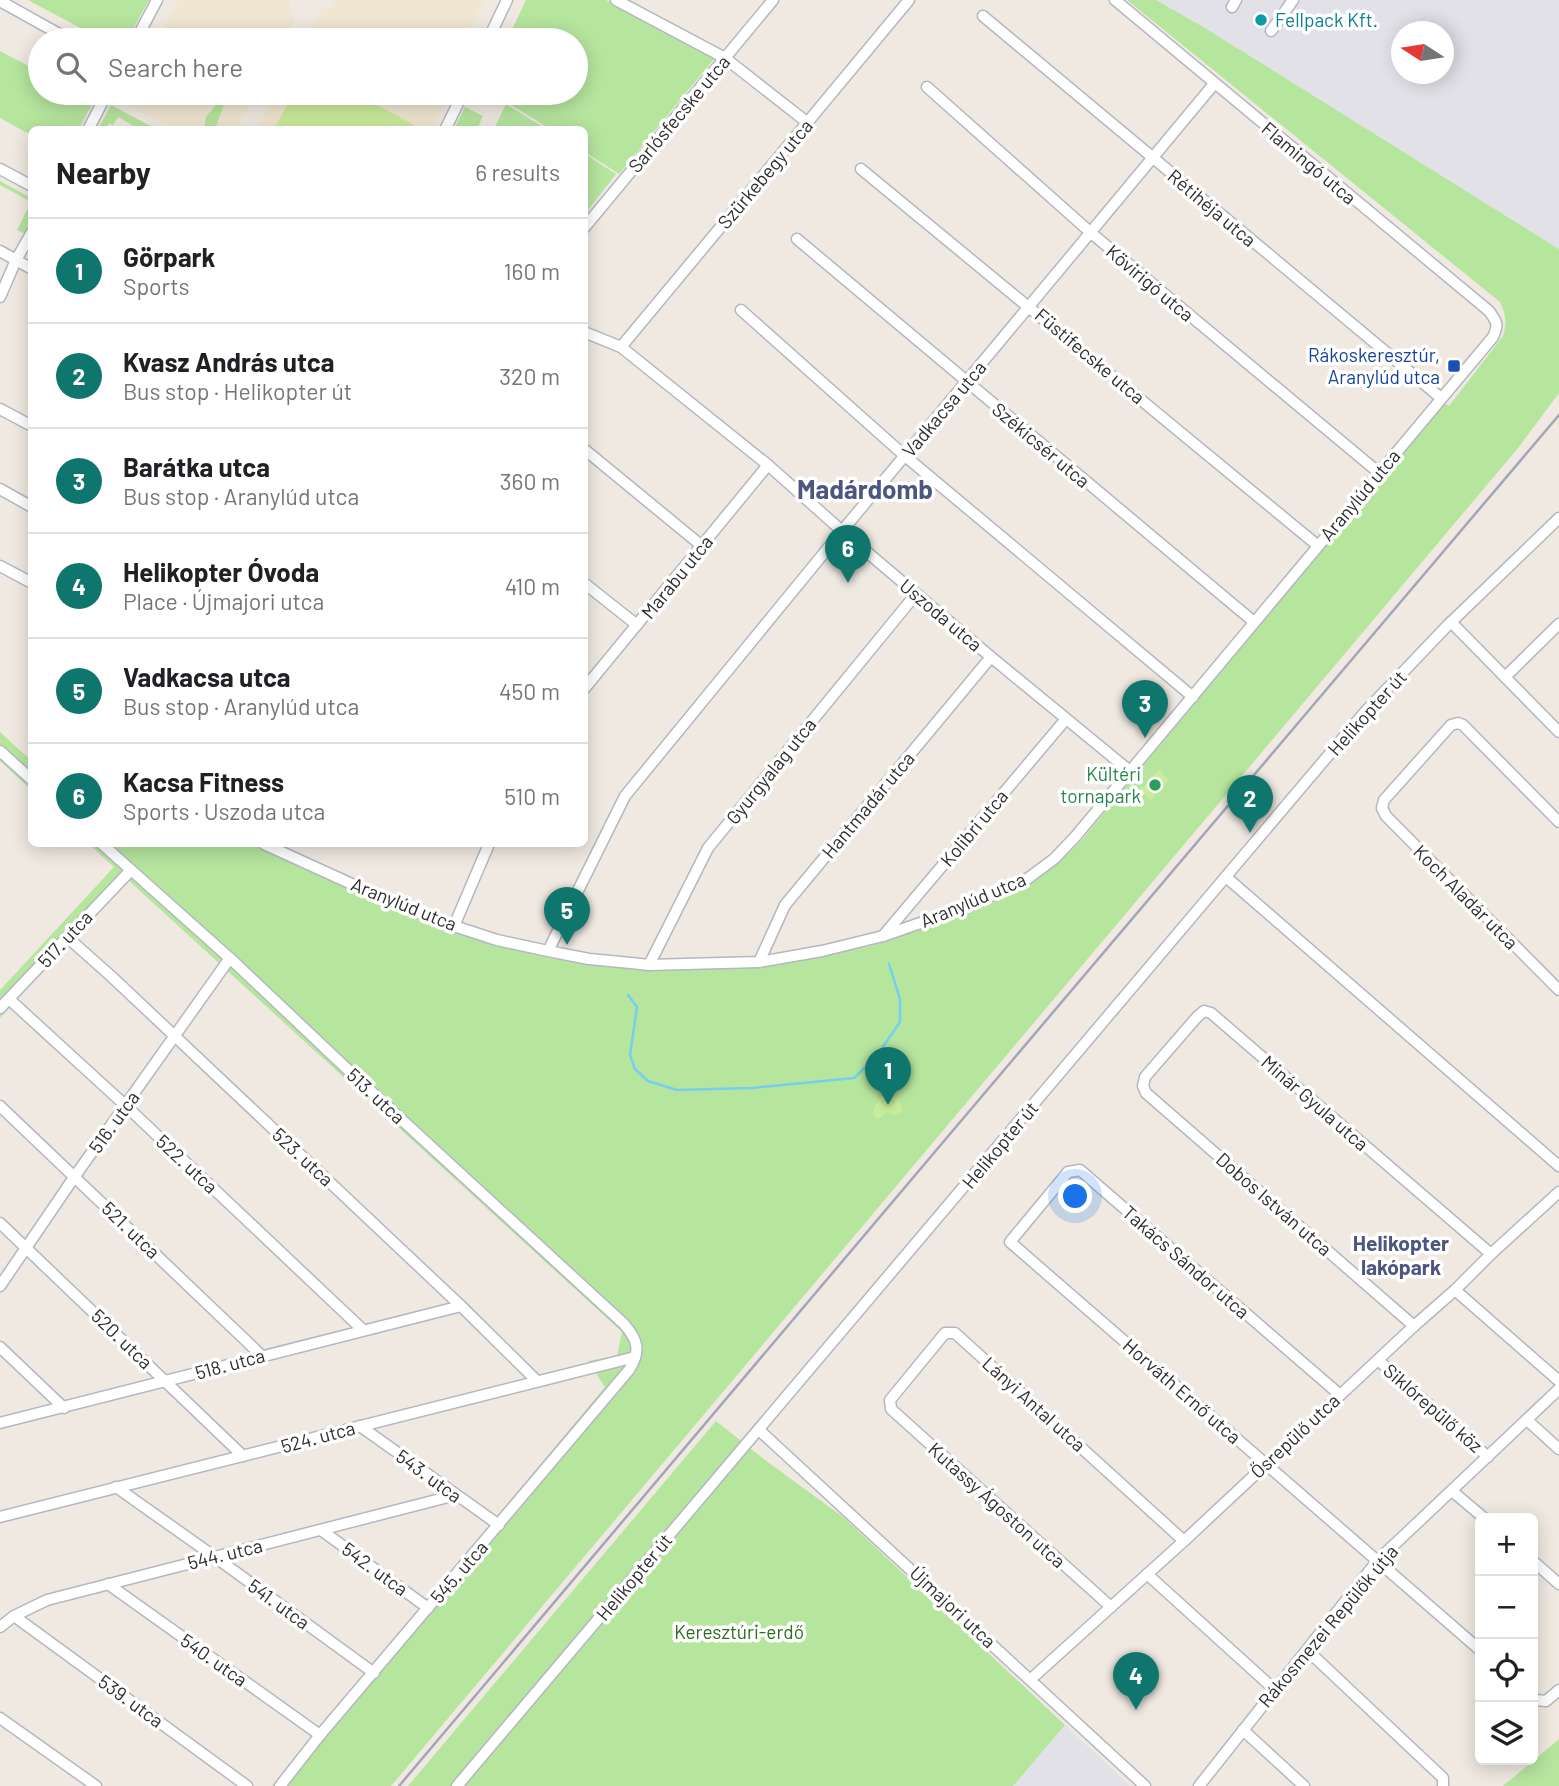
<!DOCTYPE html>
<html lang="en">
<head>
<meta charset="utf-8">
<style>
  body { margin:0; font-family:Barlow,sans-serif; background:#f6f6f6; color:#202124 }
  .controls { position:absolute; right:21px; bottom:21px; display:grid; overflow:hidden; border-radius:10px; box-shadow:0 4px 18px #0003 }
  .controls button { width:63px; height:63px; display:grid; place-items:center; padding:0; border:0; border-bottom:2px solid #e0e0e0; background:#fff; color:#202124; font:35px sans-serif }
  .compass { position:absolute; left:1391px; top:21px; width:63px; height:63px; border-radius:50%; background:#fff; box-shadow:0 4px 18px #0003; rotate:282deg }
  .you { position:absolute; left:1076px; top:1197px; width:24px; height:24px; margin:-18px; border:5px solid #fff; border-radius:50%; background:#1a73e8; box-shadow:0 0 0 10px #1a73e833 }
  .badge { display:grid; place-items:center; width:46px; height:46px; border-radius:50%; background:#0f766e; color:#fff; font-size:23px; font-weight:700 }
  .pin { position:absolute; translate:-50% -58px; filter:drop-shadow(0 2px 4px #0008) }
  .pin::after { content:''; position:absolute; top:37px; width:24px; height:21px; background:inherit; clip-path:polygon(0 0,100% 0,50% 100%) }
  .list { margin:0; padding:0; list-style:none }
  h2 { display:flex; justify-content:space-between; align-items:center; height:91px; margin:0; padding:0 28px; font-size:30px }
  h2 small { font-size:23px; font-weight:400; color:#757577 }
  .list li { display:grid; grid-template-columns:46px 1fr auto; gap:21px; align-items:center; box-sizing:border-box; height:105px; padding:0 28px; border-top:2px solid #e0e0e0 }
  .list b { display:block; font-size:26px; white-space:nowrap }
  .list p { margin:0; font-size:23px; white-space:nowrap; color:#757577 }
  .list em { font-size:23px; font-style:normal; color:#757577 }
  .icon { flex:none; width:38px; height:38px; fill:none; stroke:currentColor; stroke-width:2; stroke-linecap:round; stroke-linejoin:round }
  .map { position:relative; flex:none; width:1559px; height:1786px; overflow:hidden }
  .search { position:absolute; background:#fff; box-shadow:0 4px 18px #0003; left:28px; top:28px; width:560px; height:77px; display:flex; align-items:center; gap:18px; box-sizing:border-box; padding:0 24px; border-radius:38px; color:#757577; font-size:26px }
  .panel { position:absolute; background:#fff; box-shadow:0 4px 18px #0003; left:28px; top:126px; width:560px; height:721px; border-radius:10px }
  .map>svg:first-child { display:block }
  .industrial { fill:#e3e1e8; fill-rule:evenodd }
  .education { fill:#f0e6d1 }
  .green { fill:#b6e59e }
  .pitch { fill:#c9ec9a }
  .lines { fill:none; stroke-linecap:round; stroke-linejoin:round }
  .stream { stroke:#75cff0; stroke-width:2.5 }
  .minor-casing { stroke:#b4b7c1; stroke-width:13 }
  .minor { stroke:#fff; stroke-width:10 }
  .rail { stroke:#a3a6b8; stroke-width:2.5 }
  .culture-dot { fill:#0f9aa8; stroke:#fff; stroke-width:2.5 }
  .transit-dot { fill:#1a4fb4; stroke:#fff; stroke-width:2.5 }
  .leisure-dot { fill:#2e9e5b; stroke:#fff; stroke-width:2.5 }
  .labels { text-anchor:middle; stroke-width:7; stroke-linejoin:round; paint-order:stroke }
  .culture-label { font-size:19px; fill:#0d838f; stroke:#fff; text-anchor:start }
  .street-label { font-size:19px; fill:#2e2e2e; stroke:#fff }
  .transit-label { font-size:19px; fill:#164399; stroke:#fff; text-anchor:end }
  .leisure-label { font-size:19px; fill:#27864d; stroke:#fff; text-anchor:end }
  .park-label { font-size:19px; fill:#2c6e1b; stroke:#fff }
  .neighbourhood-label { font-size:21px; font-weight:bold; fill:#4d5680; stroke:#fff }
  .district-label { font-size:26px; font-weight:bold; fill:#4d5680; stroke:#fff }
</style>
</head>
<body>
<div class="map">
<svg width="1559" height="1786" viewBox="0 0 1559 1786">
  <rect width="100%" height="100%" fill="#efe9e1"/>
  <g class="industrial">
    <path d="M1156 0H1559V249L1205 28ZM1402 32H1444V74H1402Z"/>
    <polygon points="1065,1725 1130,1786 1013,1786"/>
  </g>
  <g class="education">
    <polygon points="179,0 288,0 294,22 284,40 157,40"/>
    <polygon points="336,0 484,0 463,40 304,40 318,15 325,7 331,9"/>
    <polygon points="129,93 256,93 236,129 173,129 127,105 132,95"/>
    <polygon points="275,93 450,93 432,129 256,130"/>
  </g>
  <g class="green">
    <polygon points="28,0 149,0 127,40 103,40"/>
    <polygon points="526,0 606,0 714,59 619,174 585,152 584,130 550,129 503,100 506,93 576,93 576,40 507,40"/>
    <path d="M1127 0H1156L1205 28 1559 249V393L1518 448 391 1786H272L605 1387 588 1361 617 1356 622 1332 128 880 0 1018V990L114 867 89 844H252L401 912 452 932 551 958 603 966 655 969 761 966 871 946 970 911 1030 884 1057 864 1081 841 1442 402 1449 406 1503 336C1507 322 1506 314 1500 302Z"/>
    <polygon points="0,51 40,72 40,93 80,93 94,100 79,129 32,130 31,135 0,118"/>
    <polygon points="217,93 237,93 234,97 225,102 215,129 204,129 206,117 216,105"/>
    <polygon points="506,104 546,129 494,129"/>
    <polygon points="111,105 156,129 133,129 134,126 118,117 113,125 109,123 106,129 98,129"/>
    <polygon points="465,107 483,116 477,129 454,129"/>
    <polygon points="585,154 616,174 585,214"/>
    <polygon points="0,181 31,198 31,221 25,234 17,230 31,202 0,185"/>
    <polygon points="0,732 25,755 31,759 31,790 0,761"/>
    <polygon points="716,1421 765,1460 843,1517 1065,1725 1013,1786 408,1786"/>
    <polygon points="1559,1739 1559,1786 1503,1786"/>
  </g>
  <g class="pitch">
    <polygon points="294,93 355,93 414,125 412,130 274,129"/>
    <polygon points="1159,770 1169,780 1151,800 1140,790"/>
    <path d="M889 1091C895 1092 902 1104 902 1111L896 1116 887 1112 880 1118H876L873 1114C874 1105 881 1094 889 1091Z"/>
  </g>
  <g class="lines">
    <polyline class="stream" points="628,995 637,1007 630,1055 635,1069 648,1081 677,1090 752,1088 854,1078 875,1058 900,1022 900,999 889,964"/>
    <defs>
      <g id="minor">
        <polyline points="616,0 725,58 808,123"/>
        <polyline points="0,1 70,40"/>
        <polyline points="1232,7 1236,0"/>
        <polyline points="983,16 1441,398"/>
        <polyline points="1271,31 1293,0"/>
        <polyline points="136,40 157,0"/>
        <polyline points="488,40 507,0"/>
        <polyline points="927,87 1090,232 1378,472"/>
        <polyline points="88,130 107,93"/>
        <polyline points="445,130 463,93"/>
        <polyline points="0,169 32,186"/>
        <polyline points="861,169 1317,545"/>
        <polyline points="584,228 773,0"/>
        <polyline points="797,239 1254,622"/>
        <polyline points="0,251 32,269"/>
        <polyline points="0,297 16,260 32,232"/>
        <polyline points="741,310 905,456 1193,697"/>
        <polyline points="584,332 621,347 768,465 842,531 991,657 1131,772"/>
        <polyline points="621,347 909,0"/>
        <polyline points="0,409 32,426"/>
        <polyline points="584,449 702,546"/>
        <polyline points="0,489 32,507"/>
        <polyline points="0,566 32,583"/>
        <polyline points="584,583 637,625"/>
        <polyline points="1451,622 1559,732"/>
        <polyline points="1505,677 1559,624"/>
        <polyline points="584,689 768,465"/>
        <polyline points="0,751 32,780"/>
        <polyline points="1559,822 1463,725 1458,723 1451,725 1384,800 1382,808 1386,816 1559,990"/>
        <path d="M102 844 233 961 364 1085 624 1324C638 1340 641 1351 629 1370L320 1735 280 1786"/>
        <path d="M264 844 400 906 454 926 497 940 548 951 589 959 631 963 649 965 759 962 822 951 883 936 969 906 1027 879 1054 859 1075 837 1493 337C1499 324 1497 322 1489 311L1115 0"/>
        <polyline points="1226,877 1559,1166"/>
        <polyline points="454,926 489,844"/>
        <polyline points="883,936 1066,719"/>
        <polyline points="67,937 112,977 461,1306 537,1381"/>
        <polyline points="548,951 625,796 842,531 1214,84"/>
        <polyline points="759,962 785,905 991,657"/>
        <polyline points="649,965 708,848 916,594"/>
        <polyline points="9,999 126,1106 363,1330"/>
        <polyline points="0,1008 131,870"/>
        <polyline points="0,1106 262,1356"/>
        <polyline points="0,1223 243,1456"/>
        <polyline points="0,1286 75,1176 230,958"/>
        <polyline points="1455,1290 1559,1381"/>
        <polyline points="1414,1326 1146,1093 1143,1086 1145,1077 1197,1017 1204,1011 1211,1013 1491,1254"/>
        <polyline points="0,1347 64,1408"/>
        <polyline points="1378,1360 1488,1457"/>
        <polyline points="1339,1394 1080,1170 1068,1172 1010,1242 1480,1650"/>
        <polyline points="1527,1420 1559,1449"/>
        <polyline points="0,1423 461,1306"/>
        <polyline points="360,1426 499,1525"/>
        <polyline points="759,1430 1145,1786"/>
        <polyline points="116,1487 215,1557 374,1673"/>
        <polyline points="1452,1491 1484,1518"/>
        <polyline points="0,1517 635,1357"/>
        <polyline points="321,1530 428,1608"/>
        <polyline points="1533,1561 1559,1584"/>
        <polyline points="1147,1574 1275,1690"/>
        <polyline points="108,1584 320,1735"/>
        <polyline points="1111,1607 891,1409 890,1400 945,1333 955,1333 1184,1541"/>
        <polyline points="14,1616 247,1786"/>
        <polyline points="0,1627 14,1616 47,1600 456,1495"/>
        <polyline points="1307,1650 1443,1778 1443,1786"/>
        <polyline points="1031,1679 1184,1541 1414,1326 1455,1290 1491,1254 1559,1192"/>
        <polyline points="1533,1697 1536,1700 1546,1701 1559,1690"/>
        <polyline points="0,1718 96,1786"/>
        <polyline points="1243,1730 1304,1786"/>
        <polyline points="457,1786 1365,712 1447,626 1559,518"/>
        <polyline points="1199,1786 1378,1560 1559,1389"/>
      </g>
    </defs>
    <use href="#minor" class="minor-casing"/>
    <use href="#minor" class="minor"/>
    <path class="rail" d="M399 1786C784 1328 1173 872 1559 415"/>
  </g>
  <circle class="culture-dot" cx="1261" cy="20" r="7"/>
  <rect class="transit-dot" x="1447" y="359" width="14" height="14" rx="3.5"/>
  <circle class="leisure-dot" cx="1155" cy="785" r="7"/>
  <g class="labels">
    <g class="culture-label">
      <text x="1275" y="27">Fellpack Kft.</text>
    </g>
    <g class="street-label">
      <text transform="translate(679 114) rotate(-50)" y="7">Sarlósfecske utca</text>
      <text transform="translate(1309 163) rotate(40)" y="7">Flamingó utca</text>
      <text transform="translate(765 174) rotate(-50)" y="7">Szürkebegy utca</text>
      <text transform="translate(1212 208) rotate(40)" y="7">Rétihéja utca</text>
      <text transform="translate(1150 283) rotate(40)" y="7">Kövirigó utca</text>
      <text transform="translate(1090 356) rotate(40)" y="7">Füstifecske utca</text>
      <text transform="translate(944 409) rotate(-50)" y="7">Vadkacsa utca</text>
      <text transform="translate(1041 445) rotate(40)" y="7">Székicsér utca</text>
      <text transform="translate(1360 495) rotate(-50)" y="7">Aranylúd utca</text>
      <text transform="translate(677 577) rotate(-51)" y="7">Marabu utca</text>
      <text transform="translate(941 615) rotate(40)" y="7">Uszoda utca</text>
      <text transform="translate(1367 713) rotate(-48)" y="7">Helikopter út</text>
      <text transform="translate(771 771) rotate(-51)" y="7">Gyurgyalag utca</text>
      <text transform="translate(868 805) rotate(-50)" y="7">Hantmadár utca</text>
      <text transform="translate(974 828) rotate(-50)" y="7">Kolibri utca</text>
      <text transform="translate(1466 897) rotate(45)" y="7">Koch Aladár utca</text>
      <text transform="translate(973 900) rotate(-23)" y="7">Aranylúd utca</text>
      <text transform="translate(404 904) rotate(22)" y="7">Aranylúd utca</text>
      <text transform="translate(65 939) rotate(-47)" y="7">517. utca</text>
      <text transform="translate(376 1096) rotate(43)" y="7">513. utca</text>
      <text transform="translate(1315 1103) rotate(41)" y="7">Minár Gyula utca</text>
      <text transform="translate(114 1122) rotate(-54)" y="7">516. utca</text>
      <text transform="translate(1000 1145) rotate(-50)" y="7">Helikopter út</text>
      <text transform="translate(303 1157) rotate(43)" y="7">523. utca</text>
      <text transform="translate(187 1164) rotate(43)" y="7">522. utca</text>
      <text transform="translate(1274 1204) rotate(41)" y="7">Dobos István utca</text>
      <text transform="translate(131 1230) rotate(44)" y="7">521. utca</text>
      <text transform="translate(1186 1262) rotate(41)" y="7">Takács Sándor utca</text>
      <text transform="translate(122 1339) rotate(44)" y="7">520. utca</text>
      <text transform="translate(230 1364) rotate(-15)" y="7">518. utca</text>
      <text transform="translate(1182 1391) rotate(41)" y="7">Horváth Ernő utca</text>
      <text transform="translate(1034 1404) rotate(42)" y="7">Lányi Antal utca</text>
      <text transform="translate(1433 1408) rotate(41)" y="7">Siklórepülő köz</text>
      <text transform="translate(1295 1436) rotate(-43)" y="7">Ősrepülő utca</text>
      <text transform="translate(318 1437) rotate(-15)" y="7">524. utca</text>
      <text transform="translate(429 1476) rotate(36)" y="7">543. utca</text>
      <text transform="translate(997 1505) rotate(42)" y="7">Kutassy Ágoston utca</text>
      <text transform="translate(225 1554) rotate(-14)" y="7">544. utca</text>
      <text transform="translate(375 1569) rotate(36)" y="7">542. utca</text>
      <text transform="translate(459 1572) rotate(-49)" y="7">545. utca</text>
      <text transform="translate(634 1577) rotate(-50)" y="7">Helikopter út</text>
      <text transform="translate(279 1604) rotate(36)" y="7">541. utca</text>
      <text transform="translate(953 1607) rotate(43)" y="7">Újmajori utca</text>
      <text transform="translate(1328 1626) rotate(-50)" y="7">Rákosmezei Repülők útja</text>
      <text transform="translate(214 1660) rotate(35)" y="7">540. utca</text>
      <text transform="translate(131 1701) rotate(36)" y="7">539. utca</text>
    </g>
    <g class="transit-label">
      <text x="1440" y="362">Rákoskeresztúr,<tspan x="1440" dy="22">Aranylúd utca</tspan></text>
    </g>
    <g class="leisure-label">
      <text x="1141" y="781">Kültéri<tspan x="1141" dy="22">tornapark</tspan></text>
    </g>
    <g class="park-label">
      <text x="739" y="1639">Keresztúri-erdő</text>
    </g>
    <g class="neighbourhood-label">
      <text x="1401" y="1251">Helikopter<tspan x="1401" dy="24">lakópark</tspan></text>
    </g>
    <g class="district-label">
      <text x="865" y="499">Madárdomb</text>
    </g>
  </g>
</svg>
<div class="controls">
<button>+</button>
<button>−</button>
<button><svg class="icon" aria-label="locate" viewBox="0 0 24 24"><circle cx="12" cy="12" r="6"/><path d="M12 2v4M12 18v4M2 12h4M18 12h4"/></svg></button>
<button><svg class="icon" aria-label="layers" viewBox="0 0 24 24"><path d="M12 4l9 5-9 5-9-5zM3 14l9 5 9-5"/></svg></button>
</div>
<svg class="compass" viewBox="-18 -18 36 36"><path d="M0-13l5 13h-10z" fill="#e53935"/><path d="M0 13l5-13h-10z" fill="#757577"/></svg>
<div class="you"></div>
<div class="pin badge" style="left:888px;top:1105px">1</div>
<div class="pin badge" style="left:1250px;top:833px">2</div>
<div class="pin badge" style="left:1145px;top:738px">3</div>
<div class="pin badge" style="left:1136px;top:1710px">4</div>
<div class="pin badge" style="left:567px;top:945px">5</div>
<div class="pin badge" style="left:848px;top:583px">6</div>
<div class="search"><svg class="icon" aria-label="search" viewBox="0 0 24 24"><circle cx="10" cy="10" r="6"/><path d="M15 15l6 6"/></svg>Search here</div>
<section class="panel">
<h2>Nearby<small>6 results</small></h2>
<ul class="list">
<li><span class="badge">1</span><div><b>Görpark</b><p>Sports</p></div><em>160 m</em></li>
<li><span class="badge">2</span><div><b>Kvasz András utca</b><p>Bus stop · Helikopter út</p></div><em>320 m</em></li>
<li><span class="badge">3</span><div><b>Barátka utca</b><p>Bus stop · Aranylúd utca</p></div><em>360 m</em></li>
<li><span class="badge">4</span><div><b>Helikopter Óvoda</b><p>Place · Újmajori utca</p></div><em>410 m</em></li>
<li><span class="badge">5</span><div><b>Vadkacsa utca</b><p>Bus stop · Aranylúd utca</p></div><em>450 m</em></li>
<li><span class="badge">6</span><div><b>Kacsa Fitness</b><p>Sports · Uszoda utca</p></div><em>510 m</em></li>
</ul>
</section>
</div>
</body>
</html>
